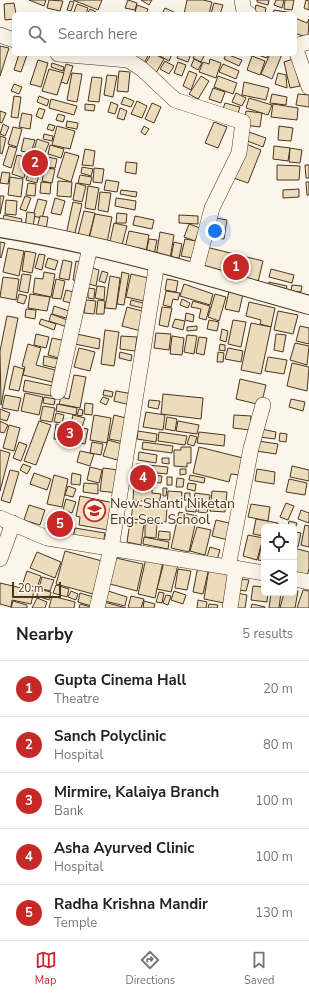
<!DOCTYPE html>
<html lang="en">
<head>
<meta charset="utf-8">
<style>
  body { margin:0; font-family:"Nunito Sans",sans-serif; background:#f2f2f2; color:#222 }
  .controls { position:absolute; right:12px; bottom:12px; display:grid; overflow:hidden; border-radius:6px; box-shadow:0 4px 16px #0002 }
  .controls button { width:36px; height:36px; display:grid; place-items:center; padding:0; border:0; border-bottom:1px solid #e0e0e0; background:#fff; color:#222; font:20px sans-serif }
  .scale { position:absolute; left:12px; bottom:10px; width:49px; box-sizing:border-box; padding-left:4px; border:2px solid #4a3520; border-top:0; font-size:11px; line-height:14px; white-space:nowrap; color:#4a3520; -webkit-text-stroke:3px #fbf6e9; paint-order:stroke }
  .you { position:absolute; left:215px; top:231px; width:14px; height:14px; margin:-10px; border:3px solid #fff; border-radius:50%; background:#1a73e8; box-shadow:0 0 0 6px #1a73e833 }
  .badge { display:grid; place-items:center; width:26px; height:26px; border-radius:50%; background:#c62828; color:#fff; font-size:13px; font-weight:700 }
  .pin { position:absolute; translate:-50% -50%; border:2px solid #fff; box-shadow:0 1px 4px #0006 }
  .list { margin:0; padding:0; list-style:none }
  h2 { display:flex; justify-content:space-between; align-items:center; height:52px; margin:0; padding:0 16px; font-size:17px }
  h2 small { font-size:13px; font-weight:400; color:#767676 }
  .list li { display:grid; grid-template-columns:26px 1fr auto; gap:12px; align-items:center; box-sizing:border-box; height:56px; padding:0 16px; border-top:1px solid #e0e0e0 }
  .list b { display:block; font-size:15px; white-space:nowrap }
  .list p { margin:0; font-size:13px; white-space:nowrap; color:#767676 }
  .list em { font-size:13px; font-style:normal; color:#767676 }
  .icon { flex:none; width:22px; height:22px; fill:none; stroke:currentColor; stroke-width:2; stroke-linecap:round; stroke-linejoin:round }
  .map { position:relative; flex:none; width:309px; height:608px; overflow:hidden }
  .search { position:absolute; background:#fff; box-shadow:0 4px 16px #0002; left:12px; right:12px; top:12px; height:44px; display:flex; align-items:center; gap:10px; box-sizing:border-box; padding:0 14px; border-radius:6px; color:#767676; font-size:15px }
  .sheet { height:332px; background:#fff }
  nav { display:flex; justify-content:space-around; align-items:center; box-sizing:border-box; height:56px; border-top:1px solid #e0e0e0; background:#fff; font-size:11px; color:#767676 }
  nav a { display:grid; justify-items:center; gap:2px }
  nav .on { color:#c62828 }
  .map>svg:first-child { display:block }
  .building { fill:#ecdcbc; stroke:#4a3520 }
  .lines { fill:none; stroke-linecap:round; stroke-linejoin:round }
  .minor-casing { stroke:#4a3520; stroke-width:16 }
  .tertiary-casing { stroke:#4a3520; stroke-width:20 }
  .minor { stroke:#fbf6e9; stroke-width:15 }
  .tertiary { stroke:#fbf6e9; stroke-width:18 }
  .labels { text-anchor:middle; stroke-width:3; stroke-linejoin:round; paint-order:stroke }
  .poi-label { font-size:14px; fill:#4a3520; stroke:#fbf6e9; text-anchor:start }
</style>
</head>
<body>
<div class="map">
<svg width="309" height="608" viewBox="0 0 309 608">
  <rect width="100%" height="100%" fill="#fbf6e9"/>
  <g class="building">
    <polygon points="29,0 46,0 44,6"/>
    <polygon points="49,0 63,1 60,11 47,8"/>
    <polygon points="73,0 102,0 98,10"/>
    <polygon points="128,0 137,3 135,10 125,8"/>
    <polygon points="141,0 152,0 149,5"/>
    <polygon points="187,0 203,0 212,2 209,14 184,14"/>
    <polygon points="257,0 269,0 268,5 257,2"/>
    <polygon points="276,0 284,0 282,8 274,5"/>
    <polygon points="285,0 294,0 292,10 284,9"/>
    <polygon points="306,0 309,1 309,10 304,8"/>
    <polygon points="70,1 74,2 71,11 67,10"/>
    <polygon points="14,3 16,14 14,14 14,19 5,20 4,4"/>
    <polygon points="214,3 223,5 220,14 211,14"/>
    <polygon points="77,4 88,8 86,14 73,14"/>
    <polygon points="137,5 148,9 146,14 135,12"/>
    <polygon points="256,5 266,8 265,14 254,14"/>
    <polygon points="165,8 178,14 162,14"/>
    <polygon points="90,9 96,12 95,14 87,14"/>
    <polygon points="274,10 293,13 293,14 273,14"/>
    <polygon points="295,18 307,23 309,19 308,38 295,33"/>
    <polygon points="0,46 9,48 0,76"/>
    <polygon points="19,54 27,55 21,72 14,70"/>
    <polygon points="134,54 149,54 143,65 131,59"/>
    <polygon points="151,54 154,54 164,59 156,73 144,66"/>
    <polygon points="161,54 172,54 169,61 160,56"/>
    <polygon points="179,54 191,54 188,62 177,58"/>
    <polygon points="195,54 205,54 201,62 193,58"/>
    <polygon points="226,54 242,60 239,66 224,59"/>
    <polygon points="259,54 268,54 267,58 258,55"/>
    <polygon points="270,54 282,54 272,79 261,74"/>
    <polygon points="252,56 265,61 260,75 247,70"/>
    <polygon points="194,59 202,63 198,70 191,66"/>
    <polygon points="210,59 221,63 216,78 199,72 203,62 209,64"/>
    <polygon points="293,59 300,86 290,88 284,62"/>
    <polygon points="38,60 48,63 41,87 30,84"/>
    <polygon points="165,61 174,66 169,74 160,69"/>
    <polygon points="178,62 186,65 182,76 174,73"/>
    <polygon points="52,63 64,67 63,71 51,67"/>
    <polygon points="66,64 73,66 67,84 61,82"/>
    <polygon points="223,64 239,71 236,79 219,72"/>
    <polygon points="49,69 64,73 57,95 42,91"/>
    <polygon points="119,71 130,72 128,92 117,91"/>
    <polygon points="189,71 197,74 191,90 183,86"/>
    <polygon points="72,73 82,74 77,102 67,100"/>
    <polygon points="278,73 286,75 287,88 275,84"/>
    <polygon points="107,75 117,76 113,97 104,95"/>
    <polygon points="201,76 209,81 198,99 189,94"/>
    <polygon points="218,76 237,83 233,94 214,87"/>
    <polygon points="92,77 102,78 99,102 88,101"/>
    <polygon points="244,82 269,88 266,100 242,95"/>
    <polygon points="14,84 22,87 19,94 11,91"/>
    <polygon points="213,88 225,92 221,103 209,99"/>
    <polygon points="236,93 246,98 242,106 232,102"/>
    <polygon points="272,94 287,97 286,105 270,103"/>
    <polygon points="298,94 309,95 309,107 296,105"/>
    <polygon points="14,96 21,97 18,118 11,117"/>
    <polygon points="39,96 49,100 47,106 37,102"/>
    <polygon points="124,97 134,101 131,107 121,104"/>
    <polygon points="249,98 272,105 268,115 246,108"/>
    <polygon points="51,99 77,106 74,115 49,108"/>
    <polygon points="137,101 147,106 142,118 131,114"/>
    <polygon points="111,102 118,105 115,114 108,112"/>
    <polygon points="152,103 161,107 154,123 145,119"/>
    <polygon points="225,103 240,107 238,113 223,109"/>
    <polygon points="85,104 95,105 94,111 85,110"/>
    <polygon points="273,104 298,108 297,120 271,117"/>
    <polygon points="39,108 45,110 42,119 36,116"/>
    <polygon points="120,108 127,111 124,120 117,118"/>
    <polygon points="0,111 6,113 2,123 0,122"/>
    <polygon points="246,111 262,113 260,127 244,125"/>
    <polygon points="22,113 32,115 30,129 19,127"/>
    <polygon points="58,114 65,116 63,122 56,120"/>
    <polygon points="67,121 78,123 77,129 66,127"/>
    <polygon points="214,122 227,127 218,148 205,143"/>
    <polygon points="3,124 9,127 5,136 0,134"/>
    <polygon points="49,124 55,126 53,131 47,129"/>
    <polygon points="57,126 75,131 70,149 52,145"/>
    <polygon points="144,126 149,129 145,135 141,132"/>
    <polygon points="279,126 293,128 291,141 278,140"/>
    <polygon points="13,127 22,129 17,147 8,144"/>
    <polygon points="246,131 266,138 263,147 242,139"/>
    <polygon points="44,134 53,136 52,141 43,139"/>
    <polygon points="0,136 6,138 2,154 0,153"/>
    <polygon points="24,138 35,140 31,153 21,151"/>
    <polygon points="37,139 49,143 45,153 34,150"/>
    <polygon points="241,142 261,150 248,183 228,176"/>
    <polygon points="50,145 64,149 61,158 48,154"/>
    <polygon points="9,146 17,148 11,168 3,165"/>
    <polygon points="274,146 290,148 288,161 273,159"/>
    <polygon points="290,148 302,150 300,163 289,162"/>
    <polygon points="85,149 95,151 93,166 82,165"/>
    <polygon points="65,152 79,156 71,182 57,177"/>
    <polygon points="17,155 29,158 24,178 12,174"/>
    <polygon points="32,155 43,158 40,172 28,169"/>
    <polygon points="48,157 57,159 55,168 46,167"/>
    <polygon points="126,162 137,163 136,174 125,172"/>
    <polygon points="277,165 300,166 299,180 277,180"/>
    <polygon points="305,165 309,165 309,178 306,178"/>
    <polygon points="82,167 93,169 91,176 81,173"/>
    <polygon points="45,168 55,169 52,183 42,181"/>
    <polygon points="94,168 104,169 102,183 93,182"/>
    <polygon points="29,170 39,173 37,183 26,180"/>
    <polygon points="2,172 10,173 8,184 0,183"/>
    <polygon points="80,175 92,177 90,185 78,183"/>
    <polygon points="10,177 23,179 21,197 8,195"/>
    <polygon points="106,180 119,182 117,192 104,190"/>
    <polygon points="58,181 72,182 71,197 57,196"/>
    <polygon points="41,182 51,183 50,194 40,193"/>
    <polygon points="306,182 309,182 309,195 307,195"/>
    <polygon points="28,183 36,184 35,196 26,195"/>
    <polygon points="76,183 86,186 82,202 73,200"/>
    <polygon points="88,186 99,188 95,210 85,208"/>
    <polygon points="299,189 299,197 283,198 283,190"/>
    <polygon points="121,190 137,192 136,197 120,194"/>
    <polygon points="100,192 111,193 108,212 98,210"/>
    <polygon points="0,196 4,196 0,214"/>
    <polygon points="25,196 31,198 26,211 20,209"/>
    <polygon points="55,198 65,201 61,215 51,213"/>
    <polygon points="116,198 136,201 135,210 115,206"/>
    <polygon points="38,199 47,201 42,218 33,216"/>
    <polygon points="6,200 17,201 16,215 5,214"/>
    <polygon points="73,202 82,204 74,237 66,235"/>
    <polygon points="84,211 95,213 88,241 77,239"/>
    <polygon points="27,212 35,213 33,228 25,227"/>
    <polygon points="117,213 127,214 126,223 116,223"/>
    <polygon points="95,214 112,217 107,243 89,239"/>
    <polygon points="4,215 22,219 20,227 2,223"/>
    <polygon points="179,215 198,216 198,224 179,223"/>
    <polygon points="40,216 48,217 46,230 37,228"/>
    <polygon points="135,216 154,220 152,229 133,225"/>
    <polygon points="216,218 227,220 224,239 213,238"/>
    <polygon points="114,223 127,226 121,249 109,246"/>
    <polygon points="189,224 200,228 195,241 184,237"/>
    <polygon points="129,231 149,235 146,252 125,248"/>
    <polygon points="160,232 174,235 170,259 156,257"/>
    <polygon points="149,239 157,240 154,255 146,253"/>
    <polygon points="185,239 196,241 192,258 181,256"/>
    <polygon points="0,242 5,243 1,258 0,257"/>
    <polygon points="174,242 182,244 179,258 171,257"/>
    <polygon points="206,247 263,261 258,282 201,269"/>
    <polygon points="8,248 24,251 19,276 3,272"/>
    <polygon points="25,251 36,253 32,273 22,271"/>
    <polygon points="39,254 45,255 42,270 35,268"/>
    <polygon points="48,258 58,261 55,270 45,267"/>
    <polygon points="63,260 72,262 69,280 59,278"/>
    <polygon points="76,261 82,262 80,281 73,280"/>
    <polygon points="89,267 99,270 96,286 86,283"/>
    <polygon points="271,269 294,275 292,283 269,277"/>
    <polygon points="102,271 108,273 105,283 99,281"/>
    <polygon points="44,272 55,274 51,297 33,293 35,278 43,279"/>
    <polygon points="122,272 129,274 124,305 117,304"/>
    <polygon points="22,274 31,275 28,293 19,291"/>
    <polygon points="131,274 153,279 148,302 126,297"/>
    <polygon points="110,276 120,278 116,309 105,308"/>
    <polygon points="3,277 19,279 16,300 0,297"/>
    <polygon points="56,279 65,281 61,299 52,298"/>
    <polygon points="167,279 178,281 176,292 165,290"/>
    <polygon points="269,282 287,286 285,294 267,290"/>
    <polygon points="184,284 213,294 210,305 180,296"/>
    <polygon points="292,285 302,286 301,292 291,291"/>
    <polygon points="97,286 105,287 104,300 95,298"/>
    <polygon points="88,288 95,289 94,299 88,298"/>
    <polygon points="66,290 77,293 74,304 63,301"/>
    <polygon points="166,291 180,293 178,300 173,299 171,307 163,305"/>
    <polygon points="229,291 243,294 239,312 225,309"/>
    <polygon points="19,294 27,296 24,304 17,302"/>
    <polygon points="30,294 50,297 47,311 28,308"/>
    <polygon points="215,294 226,297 219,321 208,317"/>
    <polygon points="182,299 190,303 188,308 180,305"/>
    <polygon points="86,300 96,301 94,314 84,313"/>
    <polygon points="98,300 105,301 104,314 96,314"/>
    <polygon points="131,300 147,304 146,309 130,305"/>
    <polygon points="193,301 210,306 206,320 199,318 201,309 191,307"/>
    <polygon points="249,302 275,308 271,327 260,324 261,320 246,316"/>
    <polygon points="54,306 69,311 66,318 52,314"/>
    <polygon points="127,307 146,312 141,331 122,326"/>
    <polygon points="162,307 172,308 168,327 159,325"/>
    <polygon points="26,309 36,310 35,319 25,317"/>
    <polygon points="278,311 298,315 293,334 274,330"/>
    <polygon points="186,313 194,315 193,322 185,320"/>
    <polygon points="51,314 70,321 67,327 49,321"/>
    <polygon points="7,316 18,318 1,405 0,351"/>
    <polygon points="41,319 56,324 54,330 39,324"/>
    <polygon points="175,319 185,321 183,330 172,327"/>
    <polygon points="209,320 219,322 217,331 207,329"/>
    <polygon points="233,320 246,322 241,347 228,344"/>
    <polygon points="251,323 271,327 261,374 241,370"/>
    <polygon points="197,326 197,330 187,331 187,327"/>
    <polygon points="300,326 309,328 309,344 296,341"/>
    <polygon points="222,329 228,331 226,342 220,340"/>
    <polygon points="105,330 119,332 114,366 101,364"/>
    <polygon points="156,333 171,334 169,350 154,348"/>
    <polygon points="36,334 49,337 46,348 34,345"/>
    <polygon points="77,334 100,339 99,349 75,344"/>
    <polygon points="276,334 286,335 283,352 274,350"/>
    <polygon points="187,335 197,336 194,354 184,352"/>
    <polygon points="121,336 137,337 135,351 120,349"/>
    <polygon points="172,336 184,338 182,355 170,354"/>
    <polygon points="199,337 207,338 204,355 196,353"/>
    <polygon points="52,338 66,341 62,359 48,355"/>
    <polygon points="295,343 309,346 307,365 290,360"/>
    <polygon points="28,344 41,348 36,365 55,370 52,382 23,375 25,367 22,366"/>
    <polygon points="220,344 225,345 225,351 219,350"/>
    <polygon points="79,348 95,352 90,371 74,367"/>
    <polygon points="228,348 243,351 241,362 225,359"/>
    <polygon points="120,352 132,355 131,361 119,358"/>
    <polygon points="218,352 224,353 223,362 217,362"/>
    <polygon points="44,356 58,359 56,368 43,365"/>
    <polygon points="268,357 287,360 284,374 265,371"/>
    <polygon points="292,363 309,367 307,391 287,386"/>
    <polygon points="14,366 24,369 19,391 9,389"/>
    <polygon points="74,375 86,377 80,408 59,404 61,397 69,399"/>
    <polygon points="240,379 266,385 261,405 236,399"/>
    <polygon points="25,380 53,386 51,396 23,391"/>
    <polygon points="104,390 113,392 112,397 103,395"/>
    <polygon points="116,391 133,394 130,405 114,401"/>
    <polygon points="25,393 43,397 39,415 21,411"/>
    <polygon points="163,394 203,398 201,419 161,414"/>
    <polygon points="5,395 21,398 18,411 2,408"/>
    <polygon points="44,397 55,399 54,405 43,403"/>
    <polygon points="103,397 109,399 106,405 100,402"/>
    <polygon points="291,399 305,402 303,411 289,407"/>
    <polygon points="149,400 160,401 158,409 148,407"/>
    <polygon points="85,403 93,404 92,415 84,414"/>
    <polygon points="57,404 77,408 76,415 56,411"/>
    <polygon points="43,406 55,408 52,422 40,420"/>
    <polygon points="0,409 10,413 7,421 0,419"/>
    <polygon points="79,409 83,410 82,416 77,415"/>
    <polygon points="146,412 165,415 163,430 143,427"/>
    <polygon points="56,413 64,415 62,423 54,422"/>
    <polygon points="73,415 85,418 82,427 71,424"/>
    <polygon points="94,415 111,418 107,443 90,440"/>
    <polygon points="114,415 130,419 125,442 109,439"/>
    <polygon points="234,415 251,416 250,430 233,428"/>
    <polygon points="167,417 177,419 175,431 165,429"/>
    <polygon points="0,421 8,425 4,433 0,432"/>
    <polygon points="39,421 51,425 36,465 24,461"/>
    <polygon points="178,421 199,425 197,434 176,431"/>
    <polygon points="56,424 88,429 85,444 54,439"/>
    <polygon points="9,425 20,428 14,451 3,448"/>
    <polygon points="261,429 276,432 275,439 260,437"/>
    <polygon points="138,431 157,434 156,442 137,439"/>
    <polygon points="159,432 187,436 185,445 158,441"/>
    <polygon points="199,432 225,435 224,446 197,443"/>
    <polygon points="280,433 287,434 286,442 279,441"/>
    <polygon points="190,435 197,437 194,446 187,444"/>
    <polygon points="108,440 126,445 121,461 103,456"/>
    <polygon points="258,441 278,444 276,454 256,451"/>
    <polygon points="19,442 27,445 21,461 13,458"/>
    <polygon points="92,442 103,444 101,455 90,453"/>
    <polygon points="143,442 173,446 172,453 142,449"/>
    <polygon points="181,447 191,447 191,463 187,463 187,467 174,466 174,450 181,450"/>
    <polygon points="199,447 243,458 239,475 231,474 229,482 193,473"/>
    <polygon points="0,450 10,453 0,491"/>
    <polygon points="80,451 94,454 90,466 77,462"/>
    <polygon points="139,452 157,455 156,463 138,460"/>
    <polygon points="162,458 169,458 169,464 162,463"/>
    <polygon points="23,464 31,467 27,474 20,470"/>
    <rect x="137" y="464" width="7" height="6"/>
    <polygon points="148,465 168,467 167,474 147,472"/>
    <polygon points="292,466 309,470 309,481 290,477"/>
    <polygon points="90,467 102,470 99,483 87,480"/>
    <polygon points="103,468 119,470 117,493 100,491"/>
    <polygon points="180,469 186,469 186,474 180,475"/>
    <polygon points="257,469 275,472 274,484 255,481"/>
    <polygon points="10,470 19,472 10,503 1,500"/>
    <polygon points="34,473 51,479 47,490 30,484"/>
    <polygon points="72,473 81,475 80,485 71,484"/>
    <polygon points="136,474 162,476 161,483 136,481"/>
    <polygon points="54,475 68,479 62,507 47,504"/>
    <polygon points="190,475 205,478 204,483 189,480"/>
    <rect x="167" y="477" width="5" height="8"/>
    <polygon points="177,478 184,479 183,487 176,487"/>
    <polygon points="289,479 307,483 305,495 286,492"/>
    <polygon points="84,483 98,484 98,494 83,492"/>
    <polygon points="188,483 196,484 195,491 187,489"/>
    <polygon points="134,485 152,487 152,493 161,494 159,503 133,500"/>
    <polygon points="68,486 76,489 73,497 65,495"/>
    <polygon points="163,488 167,488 166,496 163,496"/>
    <polygon points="168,491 182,492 181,507 167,505"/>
    <polygon points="212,491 227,492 225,512 210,511"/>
    <polygon points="185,493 190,493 190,500 184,500"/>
    <polygon points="195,493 210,495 207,513 198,512 199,506 193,505"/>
    <polygon points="80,496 114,503 108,530 79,525 80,517 76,516"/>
    <polygon points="66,499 76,502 72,513 63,510"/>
    <polygon points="286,503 294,506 288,520 280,517"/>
    <polygon points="251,504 270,507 268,521 248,517"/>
    <polygon points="29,505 45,510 40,525 24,520"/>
    <polygon points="133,505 167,508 166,522 131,519"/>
    <polygon points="186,506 197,507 196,512 186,511"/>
    <polygon points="301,510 309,513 309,523 298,519"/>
    <polygon points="179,512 197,516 189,552 171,548"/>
    <circle cx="60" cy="524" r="12"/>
    <polygon points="256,519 278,523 277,527 264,527 264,536 253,534"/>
    <polygon points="216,520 233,524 228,540 212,536"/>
    <polygon points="289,521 297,523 294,532 294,527 288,527"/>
    <polygon points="130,522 144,524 141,545 127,542"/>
    <polygon points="145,524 157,524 156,538 145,537"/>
    <polygon points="305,525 309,526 309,547 301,545"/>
    <polygon points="197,527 211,530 205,555 190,551"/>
    <polygon points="75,528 105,533 103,544 73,538"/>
    <polygon points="159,531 170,532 170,540 158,539"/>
    <polygon points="296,532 301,533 298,547 294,546"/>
    <polygon points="248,535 263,538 257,560 243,556"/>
    <polygon points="144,537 169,542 168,549 143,544"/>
    <polygon points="263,540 264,541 264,561 258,560"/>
    <polygon points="210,547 220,550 217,560 207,557"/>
    <polygon points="294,548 309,552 309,568 307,577 294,574"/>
    <polygon points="65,551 102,561 93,594 56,584"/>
    <polygon points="37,552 61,562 55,578 30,568"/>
    <polygon points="116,558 143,564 137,591 110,584"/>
    <polygon points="146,558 163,562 155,598 138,594"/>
    <polygon points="164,562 178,565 171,592 157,589"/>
    <polygon points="198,566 209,568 203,594 193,592"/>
    <polygon points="209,568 229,572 224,603 204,599"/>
    <polygon points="178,569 191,571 187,590 175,588"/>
    <polygon points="27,571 41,576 37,588 23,583"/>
    <polygon points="42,577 54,580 50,591 39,588"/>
    <polygon points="241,579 249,580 246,591 239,590"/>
    <polygon points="0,583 34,591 31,604 12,600 11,607 0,604"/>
    <polygon points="56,585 69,589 67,597 53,593"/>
    <polygon points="253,586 264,587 264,593 268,593 267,602 251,600"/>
    <polygon points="38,589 51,592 49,600 37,596"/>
    <polygon points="294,590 298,591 295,608 280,608 284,593 294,593"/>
    <polygon points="303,590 309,591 309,608 297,608"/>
    <polygon points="71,591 78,594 76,600 68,597"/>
    <polygon points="108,591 127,597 125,606 105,601"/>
    <polygon points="174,591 186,595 183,604 171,600"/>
    <polygon points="159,592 164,593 162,603 156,602"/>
    <polygon points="80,593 93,597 91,606 78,602"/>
    <polygon points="237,593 247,595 245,608 235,608"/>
    <polygon points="271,593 281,593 279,608 269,608"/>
    <polygon points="166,595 171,596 168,605 163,603"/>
    <polygon points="52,596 75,602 74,608 49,608"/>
    <polygon points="131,596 144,599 141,608 128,608"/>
    <polygon points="37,598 47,602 45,608 32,608"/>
    <polygon points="198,600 207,602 206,608 197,608"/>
    <polygon points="13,601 27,605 27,608 11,608"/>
    <polygon points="144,601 155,604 154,608 143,608"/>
    <polygon points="104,602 126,608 102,608"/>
    <polygon points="80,604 91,607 91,608 79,608"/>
    <polygon points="209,604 218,605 217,608 208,608"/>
    <polygon points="252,604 265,607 265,608 251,608"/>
  </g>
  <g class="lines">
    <defs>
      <g id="minor">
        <polyline points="242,0 244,11 249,14"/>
        <polyline points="0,35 14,40"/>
        <polyline points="295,46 309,42"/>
        <polyline points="295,47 309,87"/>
        <polyline points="58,54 128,60 142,69 175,100 243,122 239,153 212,208 195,273"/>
        <polyline points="58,392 90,247"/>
        <polyline points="0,518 47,538 264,573"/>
        <polyline points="0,559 13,523"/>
        <polyline points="228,567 251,448 263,405"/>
        <polyline points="294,579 309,582"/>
        <polyline points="97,608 111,549 157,263"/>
        <polyline points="230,608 236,568"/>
      </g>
      <path id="tertiary" d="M0 228C105 245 207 276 309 305"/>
    </defs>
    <use href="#minor" class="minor-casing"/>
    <use href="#tertiary" class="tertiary-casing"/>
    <use href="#minor" class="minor"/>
    <use href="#tertiary" class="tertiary"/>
  </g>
  <defs>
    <symbol id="school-ring" viewBox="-11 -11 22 22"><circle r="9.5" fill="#fbf6e9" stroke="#c62828" stroke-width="1.5"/><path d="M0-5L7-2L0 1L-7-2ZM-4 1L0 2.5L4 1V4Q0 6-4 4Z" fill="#c62828"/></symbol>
  </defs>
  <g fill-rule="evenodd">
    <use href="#school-ring" x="82" y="498" width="25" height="25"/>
  </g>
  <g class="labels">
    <g class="poi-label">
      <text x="110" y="508">New Shanti Niketan<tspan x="110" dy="16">Eng Sec. School</tspan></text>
    </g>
  </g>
</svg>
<div class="controls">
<button><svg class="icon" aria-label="locate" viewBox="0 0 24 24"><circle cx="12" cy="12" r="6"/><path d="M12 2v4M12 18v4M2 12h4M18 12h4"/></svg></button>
<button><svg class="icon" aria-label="layers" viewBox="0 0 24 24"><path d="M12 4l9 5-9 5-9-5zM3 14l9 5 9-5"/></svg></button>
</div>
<div class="scale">20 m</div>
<div class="you"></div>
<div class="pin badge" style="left:236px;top:267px">1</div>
<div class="pin badge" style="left:35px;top:163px">2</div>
<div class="pin badge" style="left:70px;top:434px">3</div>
<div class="pin badge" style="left:143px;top:478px">4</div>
<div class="pin badge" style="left:60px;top:524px">5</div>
<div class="search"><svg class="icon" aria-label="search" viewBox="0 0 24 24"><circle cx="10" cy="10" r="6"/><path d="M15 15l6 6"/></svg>Search here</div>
</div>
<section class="sheet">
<h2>Nearby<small>5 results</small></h2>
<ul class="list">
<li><span class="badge">1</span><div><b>Gupta Cinema Hall</b><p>Theatre</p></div><em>20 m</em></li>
<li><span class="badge">2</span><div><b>Sanch Polyclinic</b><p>Hospital</p></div><em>80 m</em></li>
<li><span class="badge">3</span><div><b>Mirmire, Kalaiya Branch</b><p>Bank</p></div><em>100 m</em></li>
<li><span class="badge">4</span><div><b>Asha Ayurved Clinic</b><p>Hospital</p></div><em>100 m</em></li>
<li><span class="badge">5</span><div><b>Radha Krishna Mandir</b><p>Temple</p></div><em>130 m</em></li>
</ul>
</section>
<nav>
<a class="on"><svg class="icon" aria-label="map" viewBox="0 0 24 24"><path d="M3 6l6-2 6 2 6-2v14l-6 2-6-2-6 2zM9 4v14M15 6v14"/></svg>Map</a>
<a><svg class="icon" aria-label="directions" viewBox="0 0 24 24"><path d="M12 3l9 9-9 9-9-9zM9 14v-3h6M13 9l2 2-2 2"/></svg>Directions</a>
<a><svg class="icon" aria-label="saved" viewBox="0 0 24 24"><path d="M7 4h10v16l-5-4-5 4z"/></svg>Saved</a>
</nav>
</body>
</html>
